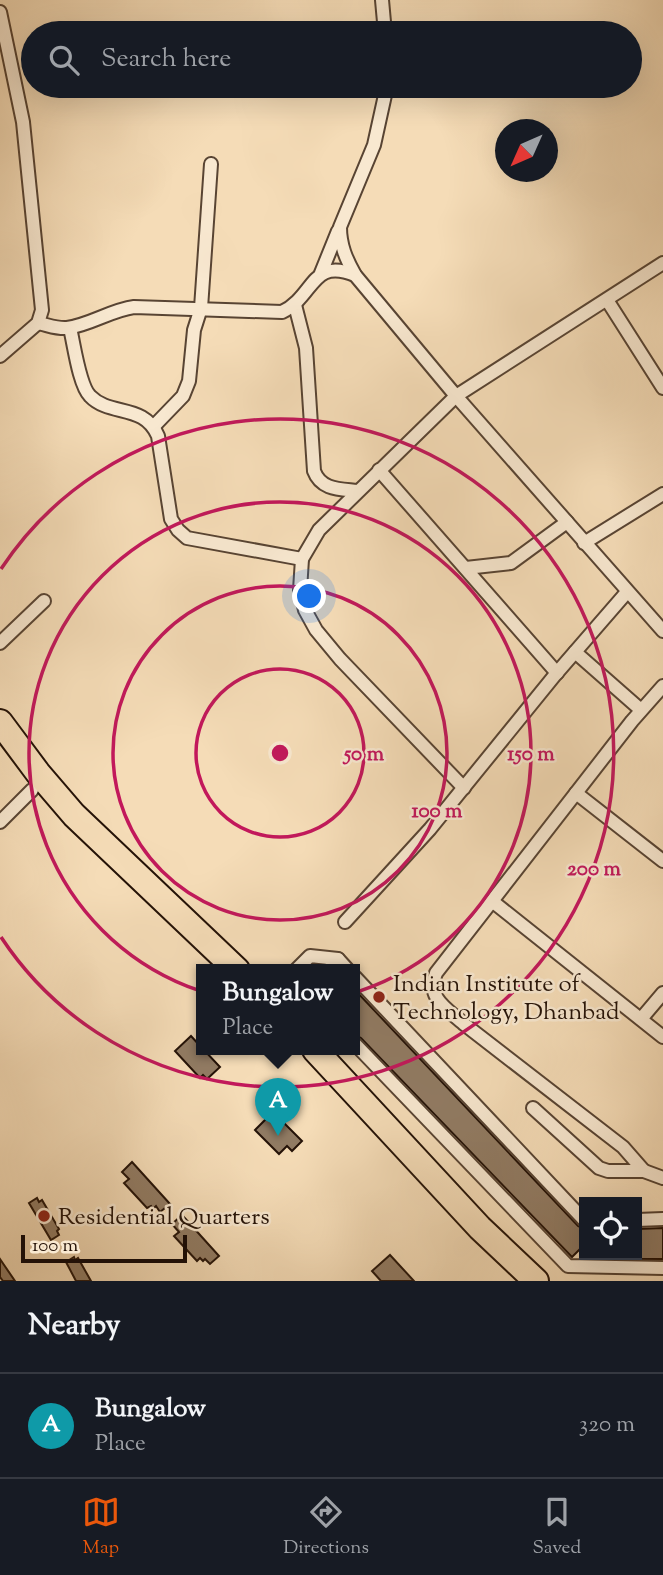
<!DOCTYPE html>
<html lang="en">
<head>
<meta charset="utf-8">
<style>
  body { margin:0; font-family:"Sorts Mill Goudy",serif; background:#20242c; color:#f1f3f6 }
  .controls { position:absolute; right:21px; bottom:21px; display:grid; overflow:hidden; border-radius:0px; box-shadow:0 7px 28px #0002 }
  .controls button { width:63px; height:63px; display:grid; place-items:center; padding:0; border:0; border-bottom:2px solid #363941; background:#171b24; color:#f1f3f6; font:35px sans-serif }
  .compass { position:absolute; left:495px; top:119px; width:63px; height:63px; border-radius:50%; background:#171b24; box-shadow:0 7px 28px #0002; rotate:225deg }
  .scale { position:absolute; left:21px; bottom:18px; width:166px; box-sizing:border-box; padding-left:7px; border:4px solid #241207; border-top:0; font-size:19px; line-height:24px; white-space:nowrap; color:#241207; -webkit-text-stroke:5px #f8e8d0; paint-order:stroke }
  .you { position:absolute; left:310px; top:597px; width:24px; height:24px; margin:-18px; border:5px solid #fff; border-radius:50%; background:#1a73e8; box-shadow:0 0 0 10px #1a73e833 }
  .badge { display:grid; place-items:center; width:46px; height:46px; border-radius:50%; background:#ea580c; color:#fff; font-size:23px; font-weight:700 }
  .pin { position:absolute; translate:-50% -58px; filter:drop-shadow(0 2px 4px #0008) }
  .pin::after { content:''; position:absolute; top:37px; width:24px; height:21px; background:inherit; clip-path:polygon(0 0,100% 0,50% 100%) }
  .popup { position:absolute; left:196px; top:964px; width:164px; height:91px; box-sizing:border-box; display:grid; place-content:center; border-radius:0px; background:#171b24; filter:drop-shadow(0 2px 5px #0005); font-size:23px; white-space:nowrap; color:#9ea1a6 }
  .popup b { font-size:26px; color:#f1f3f6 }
  .popup::after { content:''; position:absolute; left:50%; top:100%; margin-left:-14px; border:14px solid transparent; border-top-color:#171b24 }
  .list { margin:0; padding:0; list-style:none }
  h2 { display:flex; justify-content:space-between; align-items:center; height:91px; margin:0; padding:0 28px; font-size:30px }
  h2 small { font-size:23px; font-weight:400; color:#9ea1a6 }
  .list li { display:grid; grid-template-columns:46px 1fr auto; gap:21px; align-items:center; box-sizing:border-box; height:105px; padding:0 28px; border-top:2px solid #363941 }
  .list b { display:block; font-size:26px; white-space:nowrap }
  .list p { margin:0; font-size:23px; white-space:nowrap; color:#9ea1a6 }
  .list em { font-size:23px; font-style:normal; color:#9ea1a6 }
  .icon { flex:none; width:38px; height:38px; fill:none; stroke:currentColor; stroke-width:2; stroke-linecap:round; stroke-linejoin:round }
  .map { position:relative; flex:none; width:663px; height:1281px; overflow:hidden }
  .search { position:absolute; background:#171b24; box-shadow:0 7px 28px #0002; left:21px; right:21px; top:21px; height:77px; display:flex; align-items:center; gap:18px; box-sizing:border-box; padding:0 24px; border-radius:38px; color:#9ea1a6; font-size:26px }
  .sheet { height:196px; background:#171b24 }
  nav { display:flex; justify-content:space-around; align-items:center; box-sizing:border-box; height:98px; border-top:2px solid #363941; background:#171b24; font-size:19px; color:#9ea1a6 }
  nav a { display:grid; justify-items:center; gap:4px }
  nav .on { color:#ea580c }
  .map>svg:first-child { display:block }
  .building { fill:#917b63; stroke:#241207; stroke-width:2 }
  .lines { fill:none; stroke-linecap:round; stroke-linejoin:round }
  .street-casing { stroke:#584433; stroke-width:16 }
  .highway-casing { stroke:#241207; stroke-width:28 }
  .street { stroke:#f8e8d0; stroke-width:12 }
  .highway { stroke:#f5dcb7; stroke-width:24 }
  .ring { fill:none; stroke:#c2185b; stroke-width:3.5 }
  .poi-dot { fill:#8f2418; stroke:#f8e8d0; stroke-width:2.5 }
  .labels { text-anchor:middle; stroke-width:5; stroke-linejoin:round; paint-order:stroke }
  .poi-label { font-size:24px; fill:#241207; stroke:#f8e8d0; text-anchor:start }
  .centre { fill:#c2185b; stroke:#f8e8d0; stroke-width:3.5 }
  .ring-label { font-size:21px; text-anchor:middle; font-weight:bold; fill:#c2185b; stroke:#f8e8d0; stroke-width:5; stroke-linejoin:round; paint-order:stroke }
</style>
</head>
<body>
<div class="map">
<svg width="663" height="1281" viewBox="0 0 663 1281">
  <rect width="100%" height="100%" fill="#f5dcb7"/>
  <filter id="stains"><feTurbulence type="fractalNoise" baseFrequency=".00286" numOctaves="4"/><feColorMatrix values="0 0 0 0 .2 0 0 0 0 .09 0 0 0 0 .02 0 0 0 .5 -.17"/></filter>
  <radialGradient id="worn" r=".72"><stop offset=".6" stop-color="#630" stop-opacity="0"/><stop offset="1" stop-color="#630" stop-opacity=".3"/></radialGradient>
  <g class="building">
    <polygon points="355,990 578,1226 584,1229 584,1245 572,1257 361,1038 355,1035"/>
    <polygon points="191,1036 201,1047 201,1050 204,1050 220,1067 207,1079 203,1075 200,1078 175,1051"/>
    <polygon points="273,1112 302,1141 292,1151 287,1146 279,1154 255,1130"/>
    <polygon points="132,1162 170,1204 160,1212 156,1206 153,1209 151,1206 147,1208 124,1183 129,1179 122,1172"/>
    <polygon points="37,1198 39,1202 42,1200 59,1229 57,1231 59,1235 51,1240 29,1203"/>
    <polygon points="182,1215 219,1256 210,1264 205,1259 203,1261 200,1258 197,1261 174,1236 179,1232 172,1224"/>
    <polygon points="663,1228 663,1259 637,1259 637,1229"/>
    <polygon points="390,1255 414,1281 381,1281 372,1271"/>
    <polygon points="74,1257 75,1260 78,1258 91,1281 76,1281 66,1262"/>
    <polygon points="0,1259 15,1281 3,1281 0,1277"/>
  </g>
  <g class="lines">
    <defs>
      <g id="street">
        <polyline points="382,0 385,33"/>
        <polyline points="0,12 23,122 42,310 38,323 0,356"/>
        <path d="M387 86 374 145 340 227C340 245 346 259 355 275L456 396 663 631"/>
        <polyline points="321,273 338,231"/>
        <polyline points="607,300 663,388"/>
        <path d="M295 305 306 348 314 471C321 490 340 489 357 491"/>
        <path d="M38 323C48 325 57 329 67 328 90 325 111 310 134 307L282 312C315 296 311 257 355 275"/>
        <path d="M70 328C74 344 79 385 90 396 110 417 144 403 158 436L171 519 178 530 187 538 302 559"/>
        <polyline points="154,426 183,396 189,381 194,330 201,308 211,164"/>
        <polyline points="379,470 557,673"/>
        <polyline points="584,543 663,494"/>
        <polyline points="466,568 511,563 567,522"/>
        <polyline points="0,643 44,601"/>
        <polyline points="575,652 641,710"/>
        <polyline points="464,788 340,659 316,630 305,610 300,590 302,559 319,530 456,396 663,263"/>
        <polyline points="576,793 663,861"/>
        <polyline points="0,822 32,790"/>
        <polyline points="492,901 663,1037"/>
        <polyline points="345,922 430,829 555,675 627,592"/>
        <polyline points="296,970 310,956 338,959"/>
        <polyline points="328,970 338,959 348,970"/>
        <polyline points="355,977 584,1220"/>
        <polyline points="641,1019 663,993"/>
        <polyline points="355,1044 568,1266 663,1268"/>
        <polyline points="533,1108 599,1168 608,1171 644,1171 663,1178"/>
        <path d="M644 1171 623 1147 464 1024C446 1008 426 998 436 973L632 721 663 686"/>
        <polyline points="637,1220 663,1219"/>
      </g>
      <g id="highway">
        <polyline points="0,722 38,773 74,815 237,970"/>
        <polyline points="315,1050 480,1228 536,1281"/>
      </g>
    </defs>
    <use href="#street" class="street-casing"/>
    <use href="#highway" class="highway-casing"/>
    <use href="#street" class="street"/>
    <use href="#highway" class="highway"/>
  </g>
  <g class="ring">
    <circle cx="280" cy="753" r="84"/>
    <circle cx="280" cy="753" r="167"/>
    <circle cx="280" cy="753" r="251"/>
    <path d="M1 569A334 334 0 1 1 1 937"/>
  </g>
  <g class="poi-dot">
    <circle cx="379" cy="997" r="7"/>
    <circle cx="44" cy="1216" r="7"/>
  </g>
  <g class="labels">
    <g class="poi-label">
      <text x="393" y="991">Indian Institute of<tspan x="393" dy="28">Technology, Dhanbad</tspan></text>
      <text x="58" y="1224">Residential Quarters</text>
    </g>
  </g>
  <circle cx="280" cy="753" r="10" class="centre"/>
  <g class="ring-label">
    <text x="364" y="760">50 m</text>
    <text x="531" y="760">150 m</text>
    <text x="437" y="817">100 m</text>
    <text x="594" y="875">200 m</text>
  </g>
  <rect width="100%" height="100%" filter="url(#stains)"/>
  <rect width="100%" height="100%" fill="url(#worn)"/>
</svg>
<div class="controls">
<button><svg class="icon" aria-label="locate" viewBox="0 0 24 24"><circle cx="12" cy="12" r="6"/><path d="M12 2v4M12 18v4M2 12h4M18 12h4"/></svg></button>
</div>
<svg class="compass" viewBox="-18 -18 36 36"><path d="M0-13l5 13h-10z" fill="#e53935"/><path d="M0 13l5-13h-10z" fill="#9ea1a6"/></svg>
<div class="scale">100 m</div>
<div class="you"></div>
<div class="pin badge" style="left:278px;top:1136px;background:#0f9aa8">A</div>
<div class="popup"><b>Bungalow</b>Place</div>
<div class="search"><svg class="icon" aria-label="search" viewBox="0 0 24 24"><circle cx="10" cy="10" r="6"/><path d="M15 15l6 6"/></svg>Search here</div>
</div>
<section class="sheet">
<h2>Nearby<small></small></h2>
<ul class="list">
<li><span class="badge" style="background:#0f9aa8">A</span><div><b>Bungalow</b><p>Place</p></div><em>320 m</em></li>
</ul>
</section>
<nav>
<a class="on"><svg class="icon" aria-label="map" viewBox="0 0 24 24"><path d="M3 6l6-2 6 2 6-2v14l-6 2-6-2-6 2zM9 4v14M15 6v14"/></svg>Map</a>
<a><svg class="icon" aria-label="directions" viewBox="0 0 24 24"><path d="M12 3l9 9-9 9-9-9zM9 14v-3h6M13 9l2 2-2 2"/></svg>Directions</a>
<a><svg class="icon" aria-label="saved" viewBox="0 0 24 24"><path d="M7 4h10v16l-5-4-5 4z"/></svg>Saved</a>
</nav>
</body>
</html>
